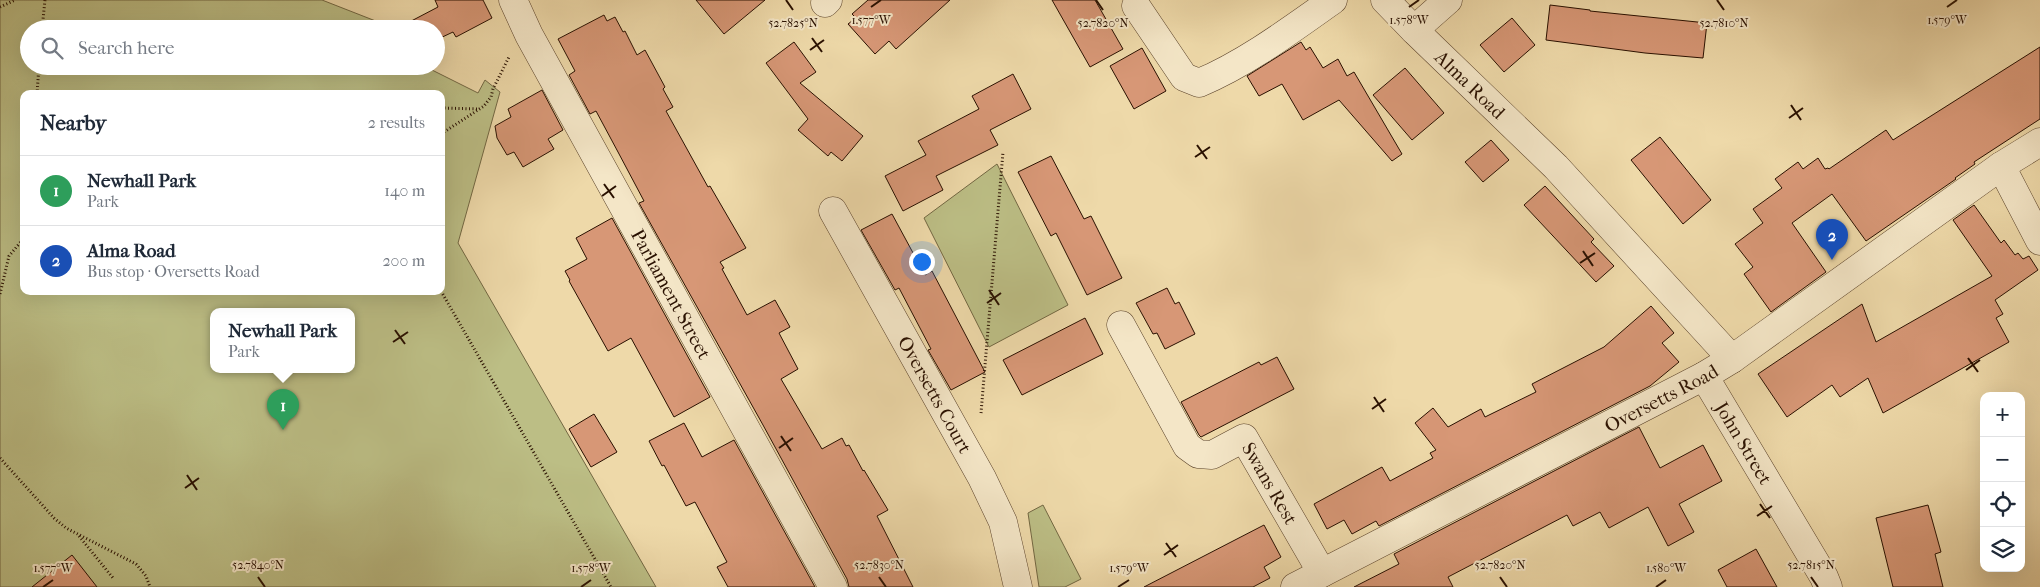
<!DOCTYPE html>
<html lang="en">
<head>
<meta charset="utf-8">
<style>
  body { margin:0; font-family:"IM FELL French Canon",serif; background:#f2f2f3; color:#1f2937 }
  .controls { position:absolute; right:15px; bottom:15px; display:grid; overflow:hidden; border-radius:10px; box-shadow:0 5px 20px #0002 }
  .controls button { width:45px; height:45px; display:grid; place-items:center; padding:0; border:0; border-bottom:1px solid #e0e1e3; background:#fff; color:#1f2937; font:25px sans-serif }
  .you { position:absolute; left:921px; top:261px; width:18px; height:18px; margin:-12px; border:4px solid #fff; border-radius:50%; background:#1a73e8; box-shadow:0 0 0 8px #1a73e833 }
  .badge { display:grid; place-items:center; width:32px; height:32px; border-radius:50%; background:#8f2418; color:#fff; font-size:16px; font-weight:700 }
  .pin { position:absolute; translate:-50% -41px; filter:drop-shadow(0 1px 2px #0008) }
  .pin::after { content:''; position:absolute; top:26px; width:18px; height:15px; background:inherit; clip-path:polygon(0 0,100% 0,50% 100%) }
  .popup { position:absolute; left:210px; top:308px; width:145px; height:65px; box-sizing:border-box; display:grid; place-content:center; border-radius:10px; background:#fff; filter:drop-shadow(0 1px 4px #0005); font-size:16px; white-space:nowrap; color:#747a83 }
  .popup b { font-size:19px; color:#1f2937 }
  .popup::after { content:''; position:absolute; left:50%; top:100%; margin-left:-10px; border:10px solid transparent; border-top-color:#fff }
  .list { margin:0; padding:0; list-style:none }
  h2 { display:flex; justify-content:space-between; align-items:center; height:65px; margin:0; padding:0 20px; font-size:21px }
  h2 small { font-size:16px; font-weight:400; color:#747a83 }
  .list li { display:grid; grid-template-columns:32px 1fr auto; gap:15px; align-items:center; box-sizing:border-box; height:70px; padding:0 20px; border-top:1px solid #e0e1e3 }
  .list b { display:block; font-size:19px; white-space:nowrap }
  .list p { margin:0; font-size:16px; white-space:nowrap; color:#747a83 }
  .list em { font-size:16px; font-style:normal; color:#747a83 }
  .icon { flex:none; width:28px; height:28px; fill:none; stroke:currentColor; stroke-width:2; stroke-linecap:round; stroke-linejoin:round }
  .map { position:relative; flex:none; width:2040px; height:587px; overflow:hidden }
  .search { position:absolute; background:#fff; box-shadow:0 5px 20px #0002; left:20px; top:20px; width:425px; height:55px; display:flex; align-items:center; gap:12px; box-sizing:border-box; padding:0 18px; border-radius:28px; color:#747a83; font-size:19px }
  .panel { position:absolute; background:#fff; box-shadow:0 5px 20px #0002; left:20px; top:90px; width:425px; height:205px; border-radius:10px }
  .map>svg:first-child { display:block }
  .green { fill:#bcbe85; stroke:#726742; fill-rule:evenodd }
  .building { fill:#d79776; stroke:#291000 }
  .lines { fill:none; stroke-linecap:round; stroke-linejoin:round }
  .minor-casing { stroke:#5a422a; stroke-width:29 }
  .path { stroke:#291000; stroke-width:3; stroke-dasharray:1 2.5; stroke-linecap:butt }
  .minor { stroke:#f4e6c7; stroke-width:28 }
  .ticks { fill:none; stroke:#291000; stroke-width:2 }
  .labels { text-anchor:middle; stroke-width:4; stroke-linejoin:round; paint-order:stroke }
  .street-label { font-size:19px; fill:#291000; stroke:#f4e6c7 }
  .ticks-label { font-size:12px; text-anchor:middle; fill:#291000; stroke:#f4e6c7; stroke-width:4; stroke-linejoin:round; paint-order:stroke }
</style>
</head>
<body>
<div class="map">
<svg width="2040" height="587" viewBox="0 0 2040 587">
  <rect width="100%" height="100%" fill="#eed9a9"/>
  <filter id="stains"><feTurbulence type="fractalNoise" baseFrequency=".004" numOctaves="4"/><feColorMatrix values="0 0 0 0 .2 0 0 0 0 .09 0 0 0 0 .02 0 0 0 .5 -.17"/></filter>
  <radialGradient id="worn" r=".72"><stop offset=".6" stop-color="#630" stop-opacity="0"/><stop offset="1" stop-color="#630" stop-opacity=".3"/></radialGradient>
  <g class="green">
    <path d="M0 0H322L391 27 390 29H29V66H424L478 93 485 80 500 92 458 243 656 587H0ZM24 94H441V291H24ZM214 311H352V369H214Z"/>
    <polygon points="997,164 1068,305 989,347 924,218"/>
    <polygon points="1043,505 1081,579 1065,587 1039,587 1028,513"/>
  </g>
  <g class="building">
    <polygon points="435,0 483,0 492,18 456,37 453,32 436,40 436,29 396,29 438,7"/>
    <polygon points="696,0 765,0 724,34"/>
    <polygon points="868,0 950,0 896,49 889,41 875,54 848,24 856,18 852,14"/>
    <polygon points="1052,0 1095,0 1123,49 1090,67"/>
    <polygon points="1550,5 1590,10 1590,11 1707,23 1703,58 1645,53 1546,40"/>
    <polygon points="604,15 607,21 615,17 623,32 625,31 637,55 645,50 665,87 663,89 673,107 666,111 708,187 710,186 746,248 720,262 724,268 722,269 747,315 775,300 790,327 779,333 798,369 781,379 822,449 842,438 846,446 849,445 863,471 864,470 888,510 877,516 913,587 849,587 847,579 763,425 639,203 644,201 618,152 596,111 590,114 569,75 575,71 558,39"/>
    <polygon points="1512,18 1535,45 1504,72 1480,45"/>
    <polygon points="794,42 816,72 800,83 863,136 842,161 831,152 828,156 798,130 808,119 766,63"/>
    <polygon points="1301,42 1306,50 1310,47 1323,68 1338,59 1347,76 1354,72 1402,154 1392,161 1339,100 1303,120 1282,84 1259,96 1247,76"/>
    <polygon points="2040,47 2040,119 1974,162 1975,164 1955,178 1956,179 1866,241 1832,194 1792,223 1826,272 1771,312 1744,274 1753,267 1735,244 1763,223 1753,209 1782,188 1775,179 1798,162 1803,169 1818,158 1825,169 1828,168 1829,169 1886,130 1893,140"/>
    <polygon points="1142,48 1166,91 1134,109 1110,66"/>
    <polygon points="1405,68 1444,113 1412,140 1373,95"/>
    <polygon points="1013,74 1031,109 990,130 998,145 936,176 943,190 903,211 885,176 926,155 918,141 979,109 972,96"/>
    <polygon points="542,90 563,130 548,139 554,149 523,167 514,152 507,155 497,138 495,126 511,117 508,109"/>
    <polygon points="1660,137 1711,200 1683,224 1631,160"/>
    <polygon points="1491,140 1509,160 1483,182 1465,162"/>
    <polygon points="1051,156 1084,219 1091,216 1122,278 1087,295 1056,233 1051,236 1018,172"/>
    <polygon points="1545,186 1594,239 1591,242 1614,266 1596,282 1524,205"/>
    <polygon points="1974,205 2001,243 2004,240 2015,255 2018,253 2023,259 2029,256 2038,270 1995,300 2003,314 1996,318 2009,342 1883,413 1868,378 1840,397 1832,385 1787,417 1758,374 1862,304 1876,342 1992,276 1953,220"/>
    <polygon points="892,214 925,275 932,271 985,372 951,390 928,350 931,349 899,288 895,290 861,230"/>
    <polygon points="612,218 710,397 674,417 631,338 608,351 569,281 570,280 565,271 587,259 576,238"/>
    <polygon points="1167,288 1175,304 1179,302 1195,334 1165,349 1157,333 1153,334 1136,303"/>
    <polygon points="1651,306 1674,333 1662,343 1679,362 1650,386 1379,526 1376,521 1352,534 1344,520 1327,529 1314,504 1382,467 1390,481 1433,458 1430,453 1436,450 1415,423 1433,408 1448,427 1481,409 1485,417 1536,392 1532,384 1604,347"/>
    <polygon points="1085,318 1103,354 1022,395 1003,360"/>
    <polygon points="1277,357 1294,389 1201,437 1199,435 1181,402 1259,362 1261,365"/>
    <polygon points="594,414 617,452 591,467 569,429"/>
    <polygon points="684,423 702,457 734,440 815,587 728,587 717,567 727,562 695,502 686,506 664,465 662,466 649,441"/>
    <polygon points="1639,427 1660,468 1703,445 1722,481 1679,504 1694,532 1668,546 1648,507 1609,528 1600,512 1573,526 1567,515 1448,577 1453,587 1354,587 1399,564 1394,554"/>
    <polygon points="1928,505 1941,552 1935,554 1943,587 1893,587 1876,518"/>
    <polygon points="1264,525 1281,557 1264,567 1270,578 1253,587 1144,587"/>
    <polygon points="1756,549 1777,587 1727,587 1718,570"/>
    <polygon points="72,555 97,587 32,587"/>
  </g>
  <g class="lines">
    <defs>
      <g id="minor">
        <path id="s1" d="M513 0 529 35 833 587"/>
        <path id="s2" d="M1385 0 1414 30 1556 167 1732 359"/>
        <polyline points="825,3 828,0"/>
        <path d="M1136 6 1184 77 1199 83C1245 64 1292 29 1333 0"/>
        <polyline points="1414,30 1448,0"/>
        <polyline points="2001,166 2040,241"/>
        <path id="s3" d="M833 211 982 478 1003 522 1018 587"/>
        <path id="s4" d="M1121 325 1187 446 1198 454 1212 455 1244 438 1322 573"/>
        <path id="s5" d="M1704 376 1824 577 1828 587"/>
        <path id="s6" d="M1295 587 1704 376 1732 359 2001 166 2040 142"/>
      </g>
    </defs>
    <use href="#minor" class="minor-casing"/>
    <g class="path">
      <polyline points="0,7 15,0"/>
      <polyline points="42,29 45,0"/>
      <polyline points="37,94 39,66"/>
      <polyline points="234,94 237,94"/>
      <polyline points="441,108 479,109"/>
      <polyline points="441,134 484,106 491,97 493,89 509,57"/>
      <polyline points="441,291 611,587"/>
      <polyline points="0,294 9,256 24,238"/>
      <polyline points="981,413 1003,152"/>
      <polyline points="0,458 54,518 66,528 136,564 146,576 150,587"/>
      <polyline points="79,536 113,578"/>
    </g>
    <use href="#minor" class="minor"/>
  </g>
  <path class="ticks" d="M786 0 793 10M1096 0 1103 10M1717 0 1724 10M871 7 881 0M1409 7 1419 0M1947 7 1957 0M812 38 822 52M810 50 824 40M1791 105 1801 120M1789 118 1803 108M1197 145 1207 159M1195 157 1210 147M604 184 614 198M602 196 616 186M1583 251 1593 266M1580 263 1595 253M989 290 999 305M987 303 1001 293M395 330 405 344M393 342 408 332M1968 358 1978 372M1966 370 1980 360M1374 397 1384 412M1372 409 1386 399M781 436 791 451M779 448 793 438M187 475 197 490M185 488 199 478M1760 504 1770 518M1757 516 1772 506M1166 543 1176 557M1164 555 1178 545M258 577 265 587M879 577 886 587M1500 577 1507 587M1811 577 1818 587M43 587 53 580M581 587 591 580M1118 587 1129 580M1656 587 1666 580"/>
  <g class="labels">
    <g class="street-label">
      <text dy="7" stroke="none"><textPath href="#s2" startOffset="120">Alma Road</textPath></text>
      <text dy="7" stroke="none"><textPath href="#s1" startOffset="334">Parliament Street</textPath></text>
      <text dy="7" stroke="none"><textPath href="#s3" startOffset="210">Oversetts Court</textPath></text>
      <text dy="7" stroke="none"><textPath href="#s6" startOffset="412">Oversetts Road</textPath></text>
      <text dy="7" stroke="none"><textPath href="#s5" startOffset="78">John Street</textPath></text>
      <text dy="7" stroke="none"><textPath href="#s4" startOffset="254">Swans Rest</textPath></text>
    </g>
  </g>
  <g class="ticks-label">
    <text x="871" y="24">1.577°W</text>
    <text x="1409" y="24">1.578°W</text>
    <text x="1947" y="24">1.579°W</text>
    <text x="793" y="27">52.7825°N</text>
    <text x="1103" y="27">52.7820°N</text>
    <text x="1724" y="27">52.7810°N</text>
    <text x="258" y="569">52.7840°N</text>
    <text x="879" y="569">52.7830°N</text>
    <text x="1500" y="569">52.7820°N</text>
    <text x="1811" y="569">52.7815°N</text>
    <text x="53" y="572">1.577°W</text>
    <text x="591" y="572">1.578°W</text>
    <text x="1129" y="572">1.579°W</text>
    <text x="1666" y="572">1.580°W</text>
  </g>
  <rect width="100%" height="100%" filter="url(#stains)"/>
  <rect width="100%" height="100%" fill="url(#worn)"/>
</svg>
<div class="controls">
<button>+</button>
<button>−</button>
<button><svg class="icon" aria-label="locate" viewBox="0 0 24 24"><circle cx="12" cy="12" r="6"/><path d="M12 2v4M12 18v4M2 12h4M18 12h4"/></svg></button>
<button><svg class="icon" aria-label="layers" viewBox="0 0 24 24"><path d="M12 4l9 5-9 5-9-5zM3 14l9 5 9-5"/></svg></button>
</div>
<div class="you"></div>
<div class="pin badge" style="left:283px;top:430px;background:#2e9e5b">1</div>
<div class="popup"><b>Newhall Park</b>Park</div>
<div class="pin badge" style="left:1832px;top:260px;background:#1a4fb4">2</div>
<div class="search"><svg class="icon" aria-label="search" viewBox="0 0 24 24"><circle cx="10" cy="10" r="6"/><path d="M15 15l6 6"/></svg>Search here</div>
<section class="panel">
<h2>Nearby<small>2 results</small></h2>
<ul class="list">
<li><span class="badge" style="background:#2e9e5b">1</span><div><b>Newhall Park</b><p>Park</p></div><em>140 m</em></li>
<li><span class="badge" style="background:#1a4fb4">2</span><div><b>Alma Road</b><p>Bus stop · Oversetts Road</p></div><em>200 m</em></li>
</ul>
</section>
</div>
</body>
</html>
